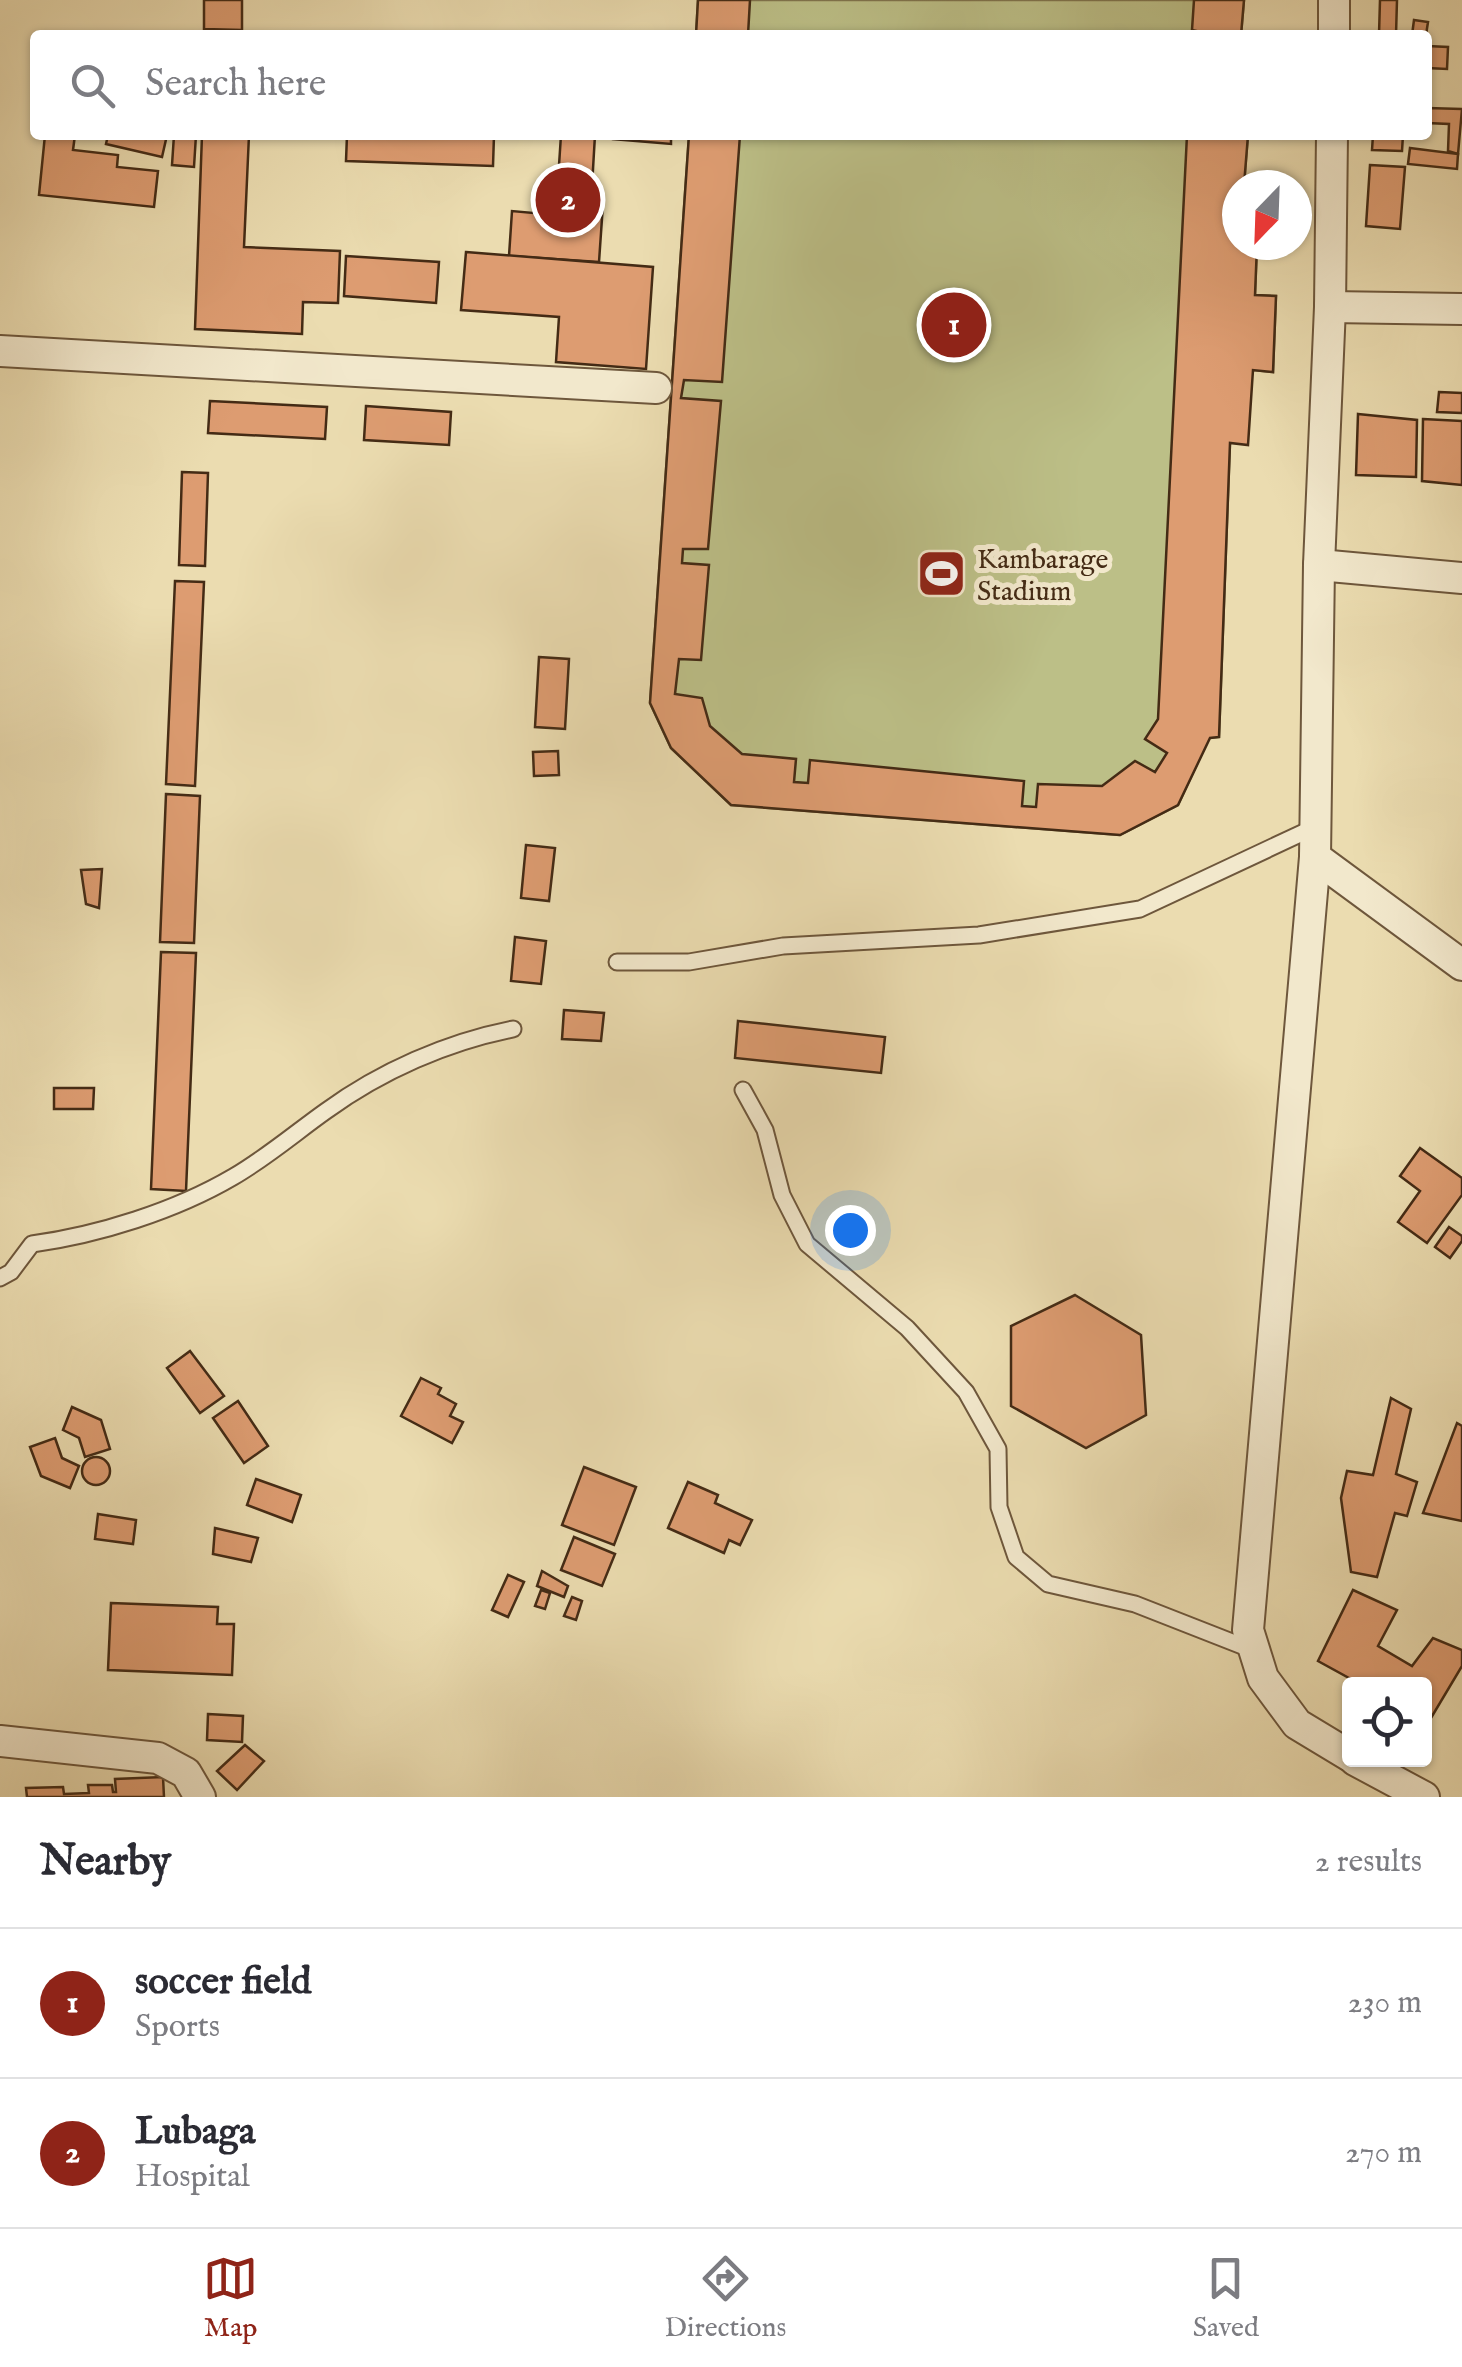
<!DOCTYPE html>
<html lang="en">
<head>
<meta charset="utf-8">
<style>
  body { margin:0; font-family:"IM FELL English",serif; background:#f7f7f7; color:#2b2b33 }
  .controls { position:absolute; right:30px; bottom:30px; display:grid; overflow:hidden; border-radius:10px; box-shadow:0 2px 8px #0004 }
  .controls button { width:90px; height:90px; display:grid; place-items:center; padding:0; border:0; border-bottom:2px solid #e1e1e2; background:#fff; color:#2b2b33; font:50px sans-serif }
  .compass { position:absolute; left:1222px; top:170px; width:90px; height:90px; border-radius:50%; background:#fff; box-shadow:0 2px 8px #0004; rotate:203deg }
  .you { position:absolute; left:850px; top:1230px; width:35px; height:35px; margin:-25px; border:8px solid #fff; border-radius:50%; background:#1a73e8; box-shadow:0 0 0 15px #1a73e833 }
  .badge { display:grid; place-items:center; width:65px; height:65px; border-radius:50%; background:#8f2418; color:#fff; font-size:32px; font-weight:700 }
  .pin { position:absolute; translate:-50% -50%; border:5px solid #fff; box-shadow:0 2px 10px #0006 }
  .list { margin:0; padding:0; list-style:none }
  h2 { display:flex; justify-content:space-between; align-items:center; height:130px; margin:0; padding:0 40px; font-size:42px }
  h2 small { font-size:32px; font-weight:400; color:#7c7c81 }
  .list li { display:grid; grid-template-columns:65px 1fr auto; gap:30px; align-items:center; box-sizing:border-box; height:150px; padding:0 40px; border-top:2px solid #e1e1e2 }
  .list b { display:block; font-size:38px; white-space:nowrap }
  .list p { margin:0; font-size:32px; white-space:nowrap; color:#7c7c81 }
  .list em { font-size:32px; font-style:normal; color:#7c7c81 }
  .icon { flex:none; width:55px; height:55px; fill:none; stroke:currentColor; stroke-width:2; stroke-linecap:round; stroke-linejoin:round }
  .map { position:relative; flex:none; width:1462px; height:1797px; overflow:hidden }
  .search { position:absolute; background:#fff; box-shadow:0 2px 8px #0004; left:30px; right:30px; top:30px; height:110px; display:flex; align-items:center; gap:25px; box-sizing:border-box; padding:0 35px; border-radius:10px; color:#7c7c81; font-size:38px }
  .sheet { height:430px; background:#fff }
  nav { display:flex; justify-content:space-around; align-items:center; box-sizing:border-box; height:140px; border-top:2px solid #e1e1e2; background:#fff; font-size:28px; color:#7c7c81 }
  nav a { display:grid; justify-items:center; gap:5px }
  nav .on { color:#8f2418 }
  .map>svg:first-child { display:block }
  .green { fill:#bcbf87; stroke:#80754e; stroke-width:2.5 }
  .building { fill:#dd9c71; stroke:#442b15; stroke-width:2.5 }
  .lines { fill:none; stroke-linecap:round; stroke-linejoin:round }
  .lane-casing { stroke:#6e573c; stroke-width:19 }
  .street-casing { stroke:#6e573c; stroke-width:34 }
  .lane { stroke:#f2e8cc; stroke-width:15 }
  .street { stroke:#f2e8cc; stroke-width:30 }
  .labels { text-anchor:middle; stroke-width:10; stroke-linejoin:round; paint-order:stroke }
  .poi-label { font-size:28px; fill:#442b15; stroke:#f2e8cc; text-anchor:start }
</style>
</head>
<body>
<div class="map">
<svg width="1462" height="1797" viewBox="0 0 1462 1797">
  <rect width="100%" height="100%" fill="#ebdcb0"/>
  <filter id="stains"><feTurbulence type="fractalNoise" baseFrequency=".002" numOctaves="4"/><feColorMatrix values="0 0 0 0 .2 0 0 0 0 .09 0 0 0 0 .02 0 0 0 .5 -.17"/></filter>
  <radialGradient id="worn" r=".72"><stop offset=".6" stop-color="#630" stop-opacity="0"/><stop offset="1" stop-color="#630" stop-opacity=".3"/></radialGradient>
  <g class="green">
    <polygon points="698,0 1244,0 1241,35 696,35"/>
    <polygon points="689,135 1248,135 1244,185 1237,185 1237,245 1257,245 1255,295 1276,296 1273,372 1253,370 1230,443 1219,737 1209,738 1178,805 1120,835 731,805 671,748 650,703"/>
  </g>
  <g class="building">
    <polygon points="204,0 242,0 242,30 204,29"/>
    <polygon points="698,0 750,0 748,35 696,35"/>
    <polygon points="1194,0 1244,0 1241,35 1213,35 1192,30"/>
    <polygon points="1380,0 1397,0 1396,35 1379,35"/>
    <polygon points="1414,20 1428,22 1426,35 1412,35"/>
    <polygon points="1427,46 1448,47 1447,69 1427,68"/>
    <polygon points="1427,108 1462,109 1458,154 1448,151 1449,124 1427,123"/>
    <polygon points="45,135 75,135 73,150 118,155 117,167 158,171 154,207 39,195"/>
    <polygon points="108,135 167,135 162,157 106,144"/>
    <polygon points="174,135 196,135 194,167 172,165"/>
    <polygon points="202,135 249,135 244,247 340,251 338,303 303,302 302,334 195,329"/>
    <polygon points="347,135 494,135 493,166 346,161"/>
    <polygon points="561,135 595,135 591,203 603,204 599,262 509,256 512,211 544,214 545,195 557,196"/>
    <polygon points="613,135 671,135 671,144 613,139"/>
    <polygon points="689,135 740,135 722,382 684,380 681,398 721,401 708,549 683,549 682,563 709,565 701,660 679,659 675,694 702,698 710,726 742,754 796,759 794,782 808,783 810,760 1024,781 1022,806 1036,807 1038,784 1102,786 1135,761 1155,772 1167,753 1145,739 1158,719 1187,135 1248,135 1244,185 1237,185 1237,245 1257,245 1255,295 1276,296 1273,372 1253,370 1248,445 1230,443 1219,737 1210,738 1178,805 1120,835 731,805 671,748 650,703"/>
    <polygon points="1373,135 1403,135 1402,151 1372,150"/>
    <polygon points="1410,148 1458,154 1457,169 1408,164"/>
    <polygon points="1370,165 1405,167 1400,229 1366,226"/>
    <polygon points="466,252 653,267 646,369 556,362 559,317 461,310"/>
    <polygon points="346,256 439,262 436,303 344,296"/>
    <polygon points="1439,392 1462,393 1462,413 1437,412"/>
    <polygon points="210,401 327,407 325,439 208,433"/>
    <polygon points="366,406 451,412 449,445 364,440"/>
    <polygon points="1358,414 1417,420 1416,477 1356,475"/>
    <polygon points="1423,419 1462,421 1462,485 1422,481"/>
    <polygon points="182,472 208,473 205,566 179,565"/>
    <polygon points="175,581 204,582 195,786 166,784"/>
    <polygon points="539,657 569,659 565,729 535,727"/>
    <polygon points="558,751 559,775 534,776 533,752"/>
    <polygon points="166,794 200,796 194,943 160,942"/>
    <polygon points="526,845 555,848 549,901 521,898"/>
    <polygon points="102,869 99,908 86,904 81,870"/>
    <polygon points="515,937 546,941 541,984 511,981"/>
    <polygon points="161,952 196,953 186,1191 151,1189"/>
    <polygon points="564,1010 604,1013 601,1041 562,1039"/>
    <polygon points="738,1021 885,1037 881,1073 735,1058"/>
    <polygon points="54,1088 94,1088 93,1109 54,1109"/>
    <polygon points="1420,1148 1462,1178 1462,1195 1427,1243 1398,1222 1420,1191 1400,1176"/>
    <polygon points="1449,1227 1462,1236 1462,1241 1450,1258 1435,1247"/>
    <polygon points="1075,1295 1141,1335 1146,1415 1086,1448 1011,1406 1011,1326"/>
    <polygon points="190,1351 224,1396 200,1413 167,1368"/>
    <polygon points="421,1378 441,1388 438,1394 456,1404 450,1416 463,1422 452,1443 401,1416"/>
    <polygon points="1391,1398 1411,1409 1396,1474 1417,1482 1407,1516 1395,1513 1377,1577 1351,1572 1341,1498 1347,1471 1373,1475"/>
    <polygon points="238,1401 268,1446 244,1463 213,1418"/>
    <polygon points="72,1407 101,1420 110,1449 85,1457 79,1438 63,1430"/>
    <polygon points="1457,1423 1462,1426 1462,1521 1423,1513"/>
    <polygon points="55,1438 62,1458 79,1466 70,1488 41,1476 30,1447"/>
    <circle cx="96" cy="1471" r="14"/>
    <polygon points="584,1467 636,1487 614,1545 562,1525"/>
    <polygon points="256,1479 301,1495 292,1522 247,1505"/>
    <polygon points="688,1482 718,1495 715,1503 752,1520 740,1545 729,1540 724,1553 668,1528"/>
    <polygon points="98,1514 136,1520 133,1544 95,1539"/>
    <polygon points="215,1528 258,1538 251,1562 213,1554"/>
    <polygon points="574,1537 615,1554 602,1586 561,1570"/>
    <polygon points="542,1571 568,1586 564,1597 537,1586"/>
    <polygon points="508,1575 524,1582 508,1617 492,1610"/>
    <polygon points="541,1590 550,1593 545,1609 535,1606"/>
    <polygon points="1353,1590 1397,1610 1378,1646 1412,1666 1433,1638 1462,1650 1462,1666 1428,1723 1424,1723 1424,1684 1360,1684 1318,1661"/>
    <polygon points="572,1597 582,1601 576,1620 564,1616"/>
    <polygon points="111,1603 218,1607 217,1624 234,1624 232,1675 108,1670"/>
    <polygon points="208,1714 243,1716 242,1742 207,1740"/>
    <polygon points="245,1745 264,1761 237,1790 217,1771"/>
    <polygon points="163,1777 164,1797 27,1797 26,1788 63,1787 64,1794 89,1793 88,1785 112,1785 113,1792 116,1792 115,1779"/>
  </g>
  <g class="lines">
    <defs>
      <g id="lane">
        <polyline points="617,962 689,962 783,946 979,935 1140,909 1315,827"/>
        <polyline points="743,1090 765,1130 782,1195 807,1244 907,1328 966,1392 998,1449 999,1507 1016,1557 1048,1584 1135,1604 1255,1651"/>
        <path d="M0 1278 11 1272 32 1244C98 1235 175 1211 233 1177 266 1158 295 1133 326 1111 381 1071 447 1042 513 1029"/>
      </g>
      <g id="street">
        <polyline points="1334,35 1334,0"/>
        <polyline points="1332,135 1330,307 1319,565 1315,857 1248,1630 1263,1678 1297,1724 1350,1756"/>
        <polyline points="1330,307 1462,309"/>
        <polyline points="0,351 656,388"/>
        <polyline points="1319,565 1462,578"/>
        <polyline points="1315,857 1462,965"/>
        <polyline points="0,1741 158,1758 186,1773 200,1797"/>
        <polyline points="1355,1760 1424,1797"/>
      </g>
    </defs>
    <use href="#lane" class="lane-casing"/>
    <use href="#street" class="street-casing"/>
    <use href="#lane" class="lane"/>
    <use href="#street" class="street"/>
  </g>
  <defs>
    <symbol id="stadium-square" viewBox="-11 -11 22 22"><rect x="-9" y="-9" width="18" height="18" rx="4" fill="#8f2418" stroke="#f2e8cc"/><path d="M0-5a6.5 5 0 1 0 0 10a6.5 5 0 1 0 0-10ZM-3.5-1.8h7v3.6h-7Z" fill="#fff"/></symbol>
  </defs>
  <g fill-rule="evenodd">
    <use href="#stadium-square" x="914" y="546" width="55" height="55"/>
  </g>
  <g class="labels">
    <g class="poi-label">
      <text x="977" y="568">Kambarage<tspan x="977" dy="32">Stadium</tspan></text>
    </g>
  </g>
  <rect width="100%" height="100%" filter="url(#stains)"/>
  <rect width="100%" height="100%" fill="url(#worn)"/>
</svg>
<div class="controls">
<button><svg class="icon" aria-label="locate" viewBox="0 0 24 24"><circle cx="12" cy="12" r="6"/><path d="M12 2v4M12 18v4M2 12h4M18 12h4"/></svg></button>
</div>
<svg class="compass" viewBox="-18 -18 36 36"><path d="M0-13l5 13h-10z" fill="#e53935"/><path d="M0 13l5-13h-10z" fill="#7c7c81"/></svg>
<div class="you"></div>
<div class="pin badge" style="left:954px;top:325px">1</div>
<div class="pin badge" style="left:568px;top:200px">2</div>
<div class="search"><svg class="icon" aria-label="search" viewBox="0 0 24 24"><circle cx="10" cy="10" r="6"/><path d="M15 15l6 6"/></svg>Search here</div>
</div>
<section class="sheet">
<h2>Nearby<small>2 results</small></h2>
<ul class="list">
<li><span class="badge">1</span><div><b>soccer field</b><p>Sports</p></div><em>230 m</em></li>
<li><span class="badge">2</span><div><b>Lubaga</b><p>Hospital</p></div><em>270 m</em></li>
</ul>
</section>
<nav>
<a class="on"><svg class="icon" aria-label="map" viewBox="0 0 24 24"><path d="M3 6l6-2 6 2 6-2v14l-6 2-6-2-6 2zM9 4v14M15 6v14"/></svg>Map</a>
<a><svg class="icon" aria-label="directions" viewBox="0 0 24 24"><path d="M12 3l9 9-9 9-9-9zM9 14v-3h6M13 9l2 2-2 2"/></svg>Directions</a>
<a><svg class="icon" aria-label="saved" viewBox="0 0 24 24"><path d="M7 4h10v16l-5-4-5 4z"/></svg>Saved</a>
</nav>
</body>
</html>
